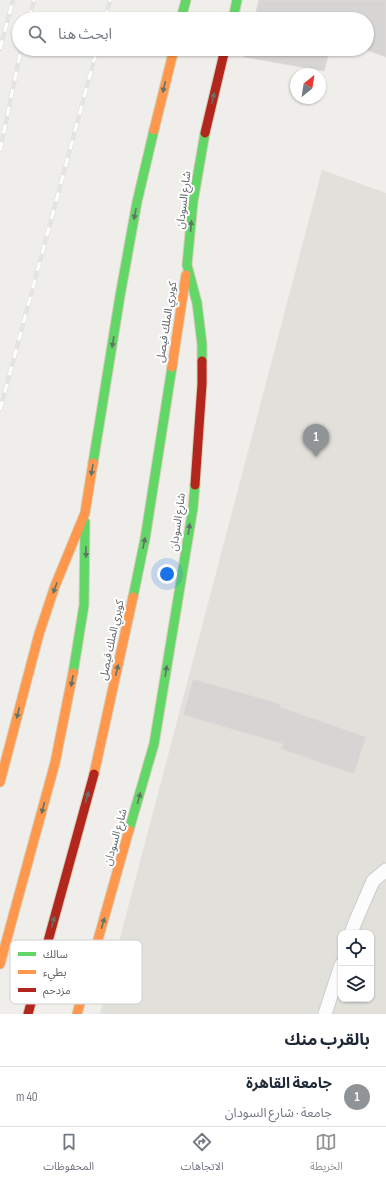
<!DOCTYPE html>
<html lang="ar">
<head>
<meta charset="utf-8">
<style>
  body { margin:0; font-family:"Sofia Sans Condensed","Noto Sans Arabic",sans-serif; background:#f6f6f7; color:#1f2937; direction:rtl }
  .controls { position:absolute; right:12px; bottom:12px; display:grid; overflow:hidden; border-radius:8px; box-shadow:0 1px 3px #0004 }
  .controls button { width:36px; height:36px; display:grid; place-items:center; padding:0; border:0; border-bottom:1px solid #e0e1e3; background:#fff; color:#1f2937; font:20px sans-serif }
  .compass { position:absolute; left:290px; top:68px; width:36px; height:36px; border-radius:50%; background:#fff; box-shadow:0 1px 3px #0004; rotate:30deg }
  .you { position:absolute; left:167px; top:574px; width:14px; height:14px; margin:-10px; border:3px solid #fff; border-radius:50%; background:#1a73e8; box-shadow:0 0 0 6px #1a73e833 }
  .badge { display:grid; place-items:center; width:26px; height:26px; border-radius:50%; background:#919496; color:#fff; font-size:13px; font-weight:700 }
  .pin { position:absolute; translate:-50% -33px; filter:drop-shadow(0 1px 2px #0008) }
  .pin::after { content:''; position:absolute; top:21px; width:14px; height:12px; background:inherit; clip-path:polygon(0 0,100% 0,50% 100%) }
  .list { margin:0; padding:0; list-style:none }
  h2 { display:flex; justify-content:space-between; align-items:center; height:52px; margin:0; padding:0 16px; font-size:17px }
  h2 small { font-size:13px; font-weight:400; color:#747a83 }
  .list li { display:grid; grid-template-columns:26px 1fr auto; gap:12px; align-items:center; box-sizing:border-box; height:60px; padding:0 16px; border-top:1px solid #e0e1e3 }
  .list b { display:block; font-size:15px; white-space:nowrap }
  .list p { margin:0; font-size:13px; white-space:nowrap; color:#747a83 }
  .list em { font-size:13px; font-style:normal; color:#747a83 }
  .icon { flex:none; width:22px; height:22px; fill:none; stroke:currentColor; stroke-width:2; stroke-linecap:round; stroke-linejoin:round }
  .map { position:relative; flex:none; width:386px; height:1014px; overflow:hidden; direction:ltr }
  .search { position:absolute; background:#fff; box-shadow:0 1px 3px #0004; left:12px; right:12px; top:12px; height:44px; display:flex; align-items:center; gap:10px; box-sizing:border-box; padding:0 14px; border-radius:22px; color:#747a83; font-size:15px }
  .sheet { height:112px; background:#fff }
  nav { display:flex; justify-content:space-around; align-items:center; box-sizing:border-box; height:56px; border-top:1px solid #e0e1e3; background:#fff; font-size:11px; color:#747a83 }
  nav a { display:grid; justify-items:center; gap:2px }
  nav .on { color:#919496 }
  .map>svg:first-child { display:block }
  .education { fill:#e2e0da; fill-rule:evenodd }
  .building { fill:#d6d5d3; stroke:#deddd9 }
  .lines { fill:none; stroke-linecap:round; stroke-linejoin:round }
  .lane-casing { stroke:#cbcccc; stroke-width:15 }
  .fast-casing { stroke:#d7ceb8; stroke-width:11 }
  .slow-casing { stroke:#d7ceb8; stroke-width:11 }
  .jam-casing { stroke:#d7ceb8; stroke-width:11 }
  .lane { stroke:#fdfcfc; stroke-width:13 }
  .fast { stroke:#63d668; stroke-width:9 }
  .slow { stroke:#ff974d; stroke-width:9 }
  .jam { stroke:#b3261e; stroke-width:9 }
  .rail-casing { stroke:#e4e4e4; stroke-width:4.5 }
  .rail { stroke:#fff; stroke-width:3; stroke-dasharray:9; stroke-linecap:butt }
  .oneway { fill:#607468 }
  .labels { text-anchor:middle; stroke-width:4; stroke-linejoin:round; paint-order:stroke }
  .street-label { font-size:11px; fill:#5f6368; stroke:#fff }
  .key { fill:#fff; stroke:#cfd0d2; stroke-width:1 }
  .key-label { font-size:11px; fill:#5f6368 }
</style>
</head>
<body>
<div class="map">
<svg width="386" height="1014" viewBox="0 0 386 1014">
  <rect width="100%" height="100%" fill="#efeeea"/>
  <path class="education" d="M322 170 386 193V1014H100ZM341 933H371V999H341Z"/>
  <g class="building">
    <polygon points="259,0 386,0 386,57 364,49 367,49 367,19 254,19"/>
    <polygon points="246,49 330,49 324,71 244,57"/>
    <polygon points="193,679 281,704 280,707 366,737 354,774 281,749 283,744 183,715"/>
  </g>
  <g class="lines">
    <defs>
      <g id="lane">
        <polyline points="351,933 356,920 373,881 386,870"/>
        <polyline points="325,1014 341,965"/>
      </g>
      <g id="fast">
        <polyline points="181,19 186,0"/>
        <polyline points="233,19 237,0"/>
        <polyline points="202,361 202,344 197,303 187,265 193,202 205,133"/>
        <polyline points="93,463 120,296 137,202 154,130"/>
        <polyline points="133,597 145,539 172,367"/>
        <polyline points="73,673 84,605 85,522"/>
        <polyline points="129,830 154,744 193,508 195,485"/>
      </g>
      <g id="slow">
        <polyline points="154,130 174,49"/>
        <polyline points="172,367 186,275"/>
        <polyline points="94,774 133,597"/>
        <polyline points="0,782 39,634 55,586 85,513 93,463"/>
        <polyline points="0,964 55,763 73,673"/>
        <polyline points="77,1014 129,830"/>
      </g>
      <g id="jam">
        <polyline points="205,133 225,49"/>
        <polyline points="195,485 202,384 202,361"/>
        <polyline points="28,1014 94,774"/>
      </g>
    </defs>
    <use href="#lane" class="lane-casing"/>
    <use href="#fast" class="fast-casing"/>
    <use href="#slow" class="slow-casing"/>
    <use href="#jam" class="jam-casing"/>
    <use href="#lane" class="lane"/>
    <use href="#fast" class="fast"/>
    <use href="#slow" class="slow"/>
    <use href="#jam" class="jam"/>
    <defs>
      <g id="rail">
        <polyline points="29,19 34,0"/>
        <polyline points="105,19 110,0"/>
        <polyline points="0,49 13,0"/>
        <polyline points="0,151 21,49"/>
        <polyline points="0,410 97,49"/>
      </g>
    </defs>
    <use href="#rail" class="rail-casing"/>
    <use href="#rail" class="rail"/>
  </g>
  <defs><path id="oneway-solid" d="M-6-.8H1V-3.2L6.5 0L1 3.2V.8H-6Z"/></defs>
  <g class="oneway">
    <use href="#oneway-solid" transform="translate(164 87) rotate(104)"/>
    <use href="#oneway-solid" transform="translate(213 98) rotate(-77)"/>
    <use href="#oneway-solid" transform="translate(135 214) rotate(101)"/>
    <use href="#oneway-solid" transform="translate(191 226) rotate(-85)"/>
    <use href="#oneway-solid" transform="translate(113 342) rotate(99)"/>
    <use href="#oneway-solid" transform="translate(92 470) rotate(99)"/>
    <use href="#oneway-solid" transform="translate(189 529) rotate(-81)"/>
    <use href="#oneway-solid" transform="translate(144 543) rotate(-79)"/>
    <use href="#oneway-solid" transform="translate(86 552) rotate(89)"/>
    <use href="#oneway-solid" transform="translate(55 588) rotate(110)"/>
    <use href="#oneway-solid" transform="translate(117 670) rotate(-77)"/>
    <use href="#oneway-solid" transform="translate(166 671) rotate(-81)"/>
    <use href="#oneway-solid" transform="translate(72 681) rotate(100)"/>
    <use href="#oneway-solid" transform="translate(18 713) rotate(104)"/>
    <use href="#oneway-solid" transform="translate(87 797) rotate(-75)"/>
    <use href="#oneway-solid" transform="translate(139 798) rotate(-74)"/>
    <use href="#oneway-solid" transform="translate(43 808) rotate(105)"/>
    <use href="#oneway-solid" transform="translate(53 922) rotate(-75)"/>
    <use href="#oneway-solid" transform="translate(103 923) rotate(-74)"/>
  </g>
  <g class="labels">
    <g class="street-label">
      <text transform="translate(183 200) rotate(-83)" y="4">شارع السودان</text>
      <text transform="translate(166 322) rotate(-81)" y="4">كوبري الملك فيصل</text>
      <text transform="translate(177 522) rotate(-82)" y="4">شارع السودان</text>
      <text transform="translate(111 640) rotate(-78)" y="4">كوبري الملك فيصل</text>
      <text transform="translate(115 837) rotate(-74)" y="4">شارع السودان</text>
    </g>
  </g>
  <rect x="10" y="940" width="132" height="64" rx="6" class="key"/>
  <rect x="18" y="952" width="18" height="4" fill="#63d668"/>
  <rect x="18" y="970" width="18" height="4" fill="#ff974d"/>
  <rect x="18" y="988" width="18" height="4" fill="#b3261e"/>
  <g class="key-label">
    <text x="43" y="958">سالك</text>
    <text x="43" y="976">بطيء</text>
    <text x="43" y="994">مزدحم</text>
  </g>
</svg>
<div class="controls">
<button><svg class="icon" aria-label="locate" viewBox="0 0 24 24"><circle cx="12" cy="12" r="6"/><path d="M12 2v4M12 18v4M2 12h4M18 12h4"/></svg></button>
<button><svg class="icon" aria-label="layers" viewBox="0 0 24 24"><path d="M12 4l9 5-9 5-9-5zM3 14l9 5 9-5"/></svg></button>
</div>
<svg class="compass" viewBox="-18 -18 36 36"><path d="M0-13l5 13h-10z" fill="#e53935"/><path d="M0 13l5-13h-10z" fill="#747a83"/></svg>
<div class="you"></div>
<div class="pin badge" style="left:316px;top:457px">1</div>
<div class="search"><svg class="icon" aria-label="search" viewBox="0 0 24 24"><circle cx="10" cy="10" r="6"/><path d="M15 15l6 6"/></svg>ابحث هنا</div>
</div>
<section class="sheet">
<h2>بالقرب منك<small></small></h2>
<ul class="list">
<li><span class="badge">1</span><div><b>جامعة القاهرة</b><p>جامعة · شارع السودان</p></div><em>40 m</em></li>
</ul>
</section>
<nav>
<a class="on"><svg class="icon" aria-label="map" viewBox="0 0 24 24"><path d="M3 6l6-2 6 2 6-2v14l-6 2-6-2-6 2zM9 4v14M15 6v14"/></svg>الخريطة</a>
<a><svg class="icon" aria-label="directions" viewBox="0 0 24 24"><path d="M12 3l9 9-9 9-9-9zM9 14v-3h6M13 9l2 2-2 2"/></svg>الاتجاهات</a>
<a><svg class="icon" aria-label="saved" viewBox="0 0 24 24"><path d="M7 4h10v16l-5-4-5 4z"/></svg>المحفوظات</a>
</nav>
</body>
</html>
